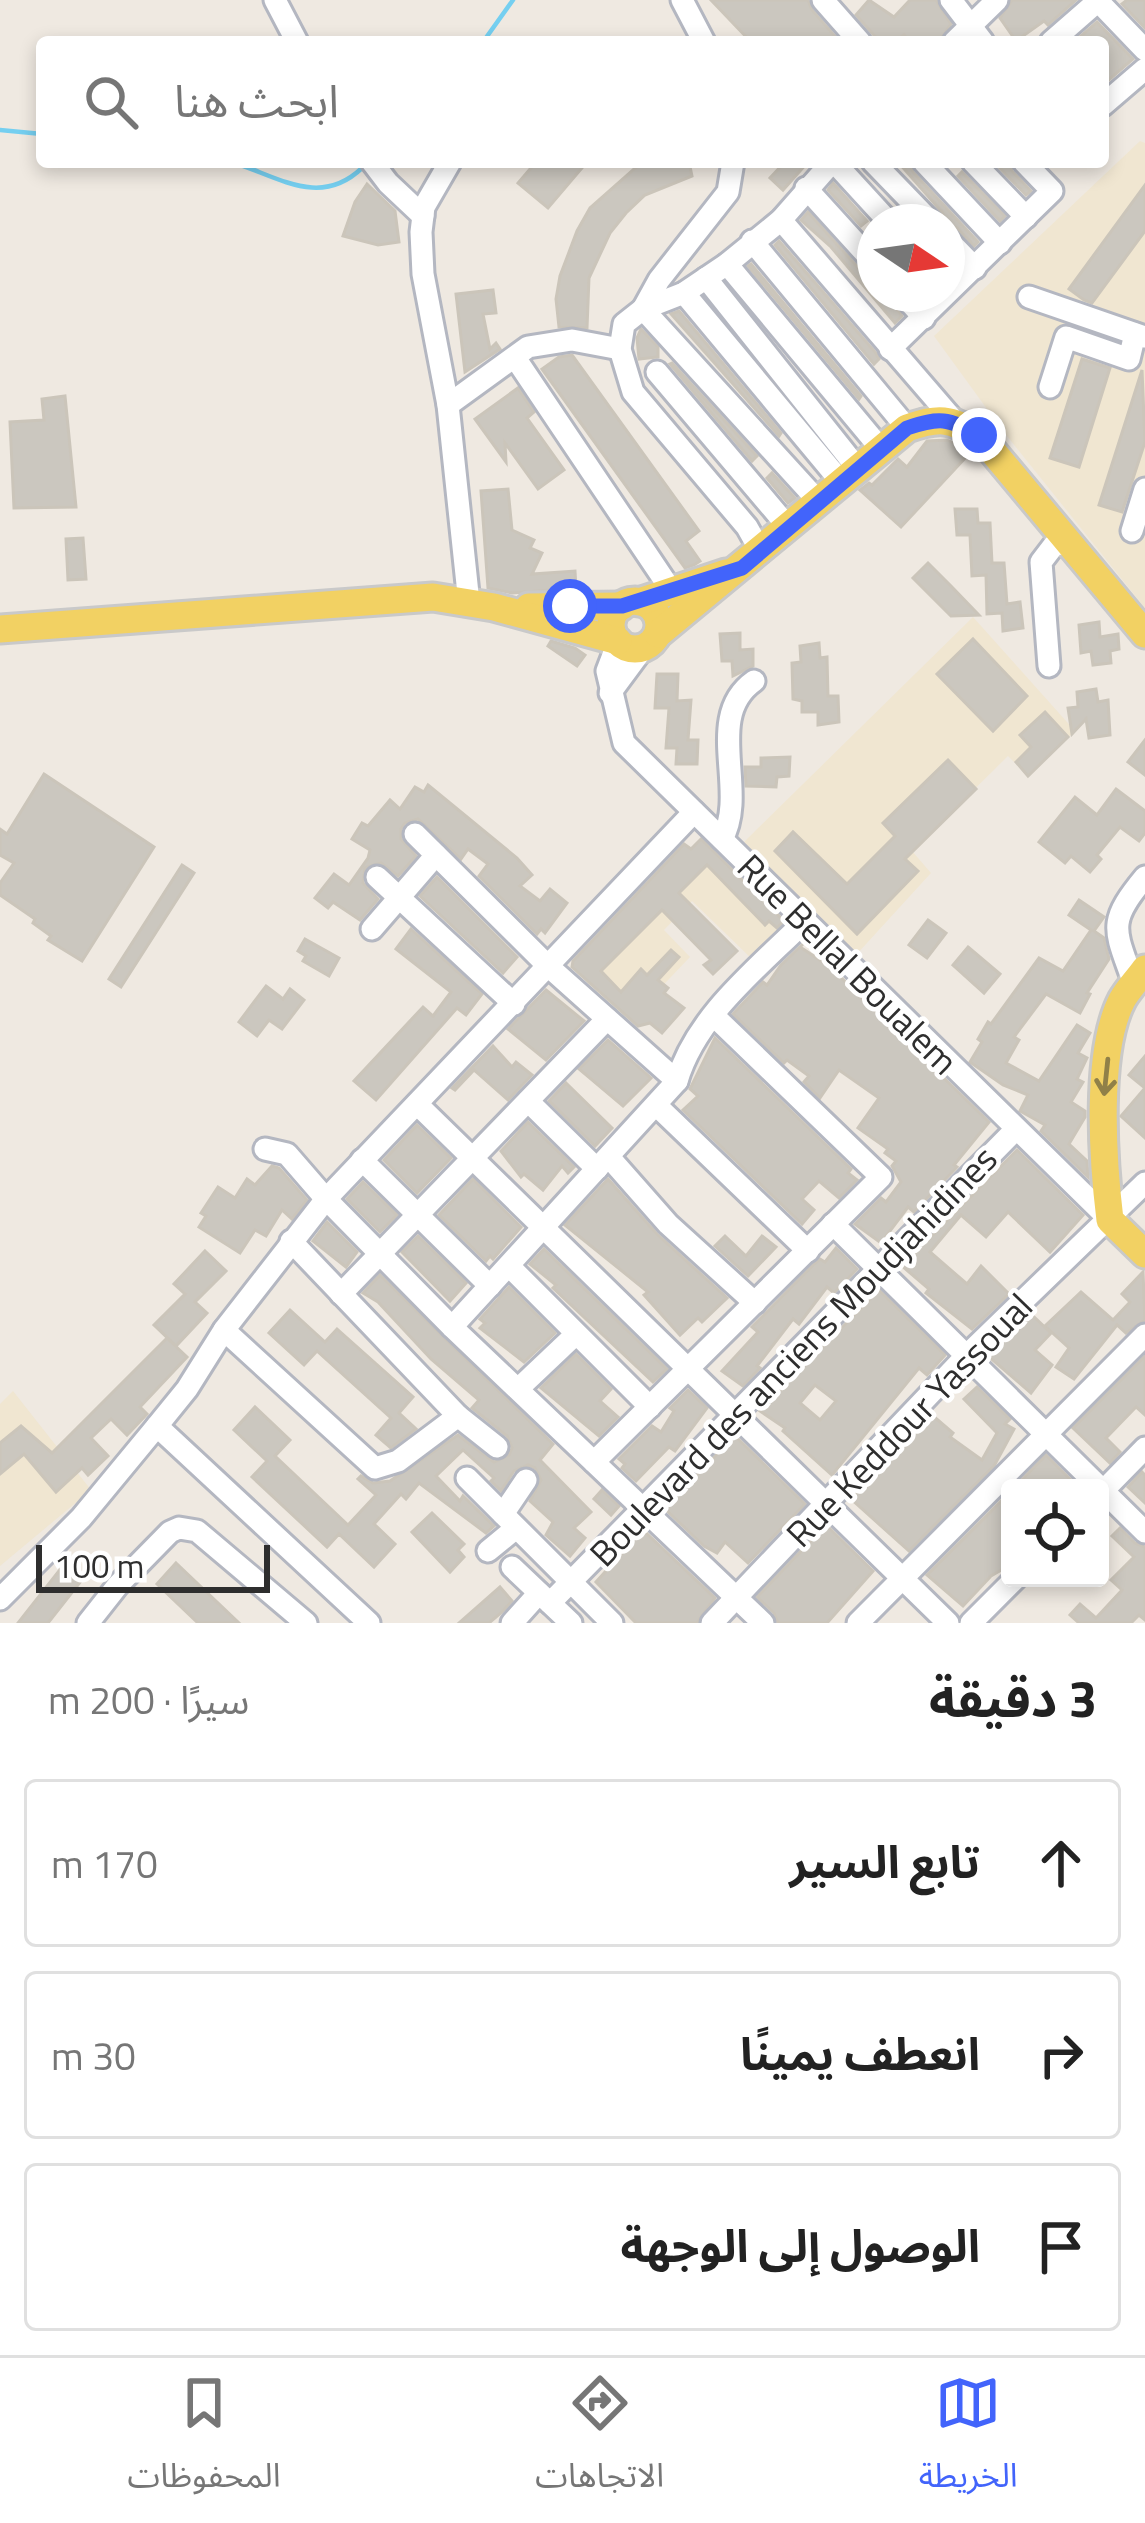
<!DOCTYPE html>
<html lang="ar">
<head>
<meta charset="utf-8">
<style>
  body { margin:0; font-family:"Titillium Web","Noto Sans Arabic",sans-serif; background:#f2f2f2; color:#222; direction:rtl }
  .controls { position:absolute; right:36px; bottom:36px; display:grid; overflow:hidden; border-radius:12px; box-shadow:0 6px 18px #0003 }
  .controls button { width:108px; height:108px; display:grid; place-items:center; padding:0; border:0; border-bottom:3px solid #e0e0e0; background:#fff; color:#222; font:60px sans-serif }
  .compass { position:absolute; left:857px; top:204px; width:108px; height:108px; border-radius:50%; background:#fff; box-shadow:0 6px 18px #0003; rotate:103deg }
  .scale { position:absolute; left:36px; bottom:30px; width:234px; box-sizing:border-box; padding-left:12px; border:6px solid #2e2e2e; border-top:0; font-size:33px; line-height:42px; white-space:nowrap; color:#2e2e2e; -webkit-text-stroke:9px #fff; paint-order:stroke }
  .stop { position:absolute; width:36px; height:36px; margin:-27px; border:9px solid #4264fb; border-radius:50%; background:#fff }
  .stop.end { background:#4264fb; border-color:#fff; box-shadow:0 3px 12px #0008 }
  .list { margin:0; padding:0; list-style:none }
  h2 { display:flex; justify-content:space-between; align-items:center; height:156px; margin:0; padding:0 48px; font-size:51px }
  h2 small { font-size:39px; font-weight:400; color:#767676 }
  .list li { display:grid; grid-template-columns:78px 1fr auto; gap:36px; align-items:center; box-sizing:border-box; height:168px; margin:0 24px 24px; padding:0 24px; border:3px solid #e0e0e0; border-radius:12px }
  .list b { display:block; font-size:45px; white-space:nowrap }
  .list em { font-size:39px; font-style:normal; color:#767676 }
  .icon { flex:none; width:66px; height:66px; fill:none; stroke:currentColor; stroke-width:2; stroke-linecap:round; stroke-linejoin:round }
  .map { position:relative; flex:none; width:1145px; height:1623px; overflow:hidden; direction:ltr }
  .search { position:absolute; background:#fff; box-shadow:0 6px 18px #0003; left:36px; right:36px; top:36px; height:132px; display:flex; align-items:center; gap:30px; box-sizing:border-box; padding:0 42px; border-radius:12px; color:#767676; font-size:45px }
  .sheet { height:732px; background:#fff }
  nav { display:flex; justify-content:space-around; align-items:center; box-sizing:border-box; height:168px; border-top:3px solid #e0e0e0; background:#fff; font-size:33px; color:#767676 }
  nav a { display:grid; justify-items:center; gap:6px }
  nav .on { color:#4264fb }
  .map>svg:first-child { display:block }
  .education { fill:#f0e6d1 }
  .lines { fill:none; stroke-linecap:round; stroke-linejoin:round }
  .stream { stroke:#75cff0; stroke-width:4.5 }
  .building { fill:#cbc7bf; stroke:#cbc5ba; stroke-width:3; fill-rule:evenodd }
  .minor-casing { stroke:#b4b7c1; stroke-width:27 }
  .major-casing { stroke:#c9c9c9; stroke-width:33 }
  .minor { stroke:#fff; stroke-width:21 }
  .major { stroke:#f2d163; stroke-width:27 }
  .oneway { stroke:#908048 }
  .route { stroke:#4264fb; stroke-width:15 }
  .labels { text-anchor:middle; stroke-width:9; stroke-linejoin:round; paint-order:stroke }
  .street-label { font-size:36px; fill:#2e2e2e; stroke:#fff }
</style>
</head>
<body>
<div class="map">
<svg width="1145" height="1623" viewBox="0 0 1145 1623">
  <rect width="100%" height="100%" fill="#efe9e1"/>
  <g class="education">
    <polygon points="1140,141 1145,143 1145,608 1003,431 934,336"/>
    <polygon points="973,617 1075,731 1028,776 1008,756 912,851 931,873 856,955 744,842"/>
    <polygon points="704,836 790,925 755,962 692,901 664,930 690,957 628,1022 572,968"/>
    <polygon points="13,1391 91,1490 0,1566 0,1404"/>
  </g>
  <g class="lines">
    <g class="stream">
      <polyline points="483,42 513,0"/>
      <polyline points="0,130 42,134"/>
      <path d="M232 162C279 177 320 208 362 168"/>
    </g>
  </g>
  <g class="building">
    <polygon points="711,0 808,0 812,10 840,42 751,42"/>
    <polygon points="869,0 894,17 910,0 936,0 951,24 939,42 910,42 904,35 897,42 880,42 856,15"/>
    <polygon points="1012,0 1076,0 1048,25 1044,21 1016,41 1000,18"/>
    <polygon points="1127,0 1145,0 1145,28 1122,4"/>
    <polygon points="1097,22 1133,59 1103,85 1103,42 1074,42"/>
    <polygon points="536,162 587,162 548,208 518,183"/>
    <polygon points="642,162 689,162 692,176 645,195 626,213 610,233 589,278 587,328 559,327 556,299 560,276 577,231 590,208"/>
    <polygon points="785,162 808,162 783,190 770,178"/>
    <polygon points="898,162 909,162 913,172 978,242 974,246 957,228 947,224 942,212"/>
    <polygon points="994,162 1009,162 1012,171 1031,191 1026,195"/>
    <polygon points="962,172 1005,216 1000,221 958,176"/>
    <polygon points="833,183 867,221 861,226 828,190"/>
    <polygon points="367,184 395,211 399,242 378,245 343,236 355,202"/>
    <polygon points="1145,185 1145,231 1092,303 1084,300 1069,289"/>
    <polygon points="808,212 864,274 875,279 875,294 887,294 902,316 895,323 831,247 801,220"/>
    <polygon points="779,241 876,353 879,359 874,364 775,245"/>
    <polygon points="751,264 861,396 859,399 748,266"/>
    <polygon points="493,290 496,313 483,314 490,349 496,343 500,349 465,372 456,294"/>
    <polygon points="679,311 781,433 779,436 671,314"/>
    <polygon points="641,329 658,347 658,357 639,359 637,338"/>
    <polygon points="572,355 699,531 686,541 700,561 694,565 685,568 542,369 559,357"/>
    <polygon points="1082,359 1110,368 1079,467 1050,458"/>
    <polygon points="672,363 757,456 752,461 670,364"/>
    <polygon points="1142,370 1145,442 1122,512 1099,505"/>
    <polygon points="518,388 534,412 527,418 564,470 538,489 505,443 506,462 475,419"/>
    <polygon points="65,396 76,507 14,508 10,422 44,420 42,399"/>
    <polygon points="947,440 967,449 964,454 967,456 901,527 860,490 869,483 872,485 898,459 907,467 927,441"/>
    <polygon points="772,473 795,498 788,503 767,478"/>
    <polygon points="508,489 512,530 534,540 530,548 542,553 532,574 575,571 576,588 512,593 488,588 481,491"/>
    <polygon points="955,509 977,509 978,523 990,523 992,563 1004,563 1007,604 1020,602 1023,628 1003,631 1002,613 987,614 986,575 972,576 970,535 957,535"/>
    <polygon points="83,538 86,579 68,580 66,539"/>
    <polygon points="928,563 951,586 979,615 951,616 913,578"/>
    <polygon points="1099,622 1100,637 1118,634 1119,649 1110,651 1111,663 1093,665 1091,651 1081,653 1079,625"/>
    <polygon points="740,633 740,650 753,649 753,666 733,676 732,661 722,661 720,634"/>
    <polygon points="973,639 1027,696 993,731 937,674"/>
    <polygon points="551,641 575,648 585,655 577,666 548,646"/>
    <polygon points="819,643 820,658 827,657 828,696 838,696 839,722 818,725 818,712 802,712 802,701 793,699 792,663 801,662 800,646"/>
    <polygon points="657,674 678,674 677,701 691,700 688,740 698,740 697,764 676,764 677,748 666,748 669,708 655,708"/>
    <polygon points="1096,689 1098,702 1108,700 1110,735 1089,738 1086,719 1072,734 1068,708 1078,707 1077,692"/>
    <polygon points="1045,712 1068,737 1028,776 1016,762 1031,747 1020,735"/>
    <polygon points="1145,740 1145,775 1128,762"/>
    <polygon points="790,757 789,776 777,777 776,787 746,786 745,767 761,767 761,758"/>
    <polygon points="948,760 976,789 905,859 918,871 857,934 775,851 793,832 847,884 895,836 883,823"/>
    <polygon points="44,774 154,847 82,961 48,940 51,936 33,923 35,919 0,895 0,883 14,863 0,855 0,829 7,834"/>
    <polygon points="428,785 517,858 532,875 520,886 540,901 550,889 567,903 545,933 541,929 537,934 479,876 488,864 468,849 461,859 418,819 405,823 401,829 401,839 416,856 398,876 381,863 365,868 363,883 378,899 360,920 333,902 328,908 315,898 334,874 349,885 368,858 370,850 352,839 362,823 368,826 390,800 400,809 415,787 424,792"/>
    <polygon points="1116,789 1145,811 1145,833 1139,841 1120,827 1097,855 1101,859 1090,872 1071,856 1065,863 1039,842 1075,797 1097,815"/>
    <polygon points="701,839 784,921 777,928 769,921 765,925 707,865 679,893 737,951 713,974 704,965 711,960 662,910 601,971 621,992 641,969 647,975 671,950 679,957 658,980 668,988 664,993 684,1008 662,1033 650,1023 638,1026 572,967 573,961 684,844 691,849"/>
    <polygon points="182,865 194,873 121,987 109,979"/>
    <polygon points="437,877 517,957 503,973 420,896"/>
    <polygon points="1079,900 1104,917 1094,931 1104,938 1109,959 1087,993 1090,994 1080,1013 1046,994 1014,1037 1019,1040 1006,1063 1039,1081 1077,1025 1090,1033 1078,1053 1087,1058 1077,1079 1083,1082 1071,1102 1085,1111 1085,1117 1069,1144 1087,1161 1088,1177 1041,1131 1045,1125 1020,1111 1028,1095 1003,1085 970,1062 982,1042 978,1039 988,1022 991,1024 1039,958 1063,971 1091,930 1069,915"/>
    <polygon points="928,920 946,933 927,958 909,945"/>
    <polygon points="411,929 482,994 466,1015 457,1008 376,1100 354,1081 423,1007 433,1016 451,992 396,949"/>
    <polygon points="305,939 339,958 329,976 303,961 306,956 298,951"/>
    <polygon points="805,942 800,947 829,966 989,1122 954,1165 957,1167 914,1212 908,1207 881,1243 855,1224 881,1198 886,1202 901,1182 892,1166 896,1161 885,1153 888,1149 858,1128 879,1098 839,1070 820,1098 804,1082 809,1076 787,1060 784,1063 733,1014 763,982 767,985 781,965"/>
    <polygon points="968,947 1000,974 984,993 953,965"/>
    <polygon points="266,986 283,999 290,989 304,1000 282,1029 269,1020 257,1036 239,1022"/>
    <polygon points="546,990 584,1021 546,1060 508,1029"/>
    <polygon points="715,1038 851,1169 848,1173 857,1180 839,1198 819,1181 802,1199 814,1210 802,1224 683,1110 698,1096 690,1089"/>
    <polygon points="608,1040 651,1078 623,1106 579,1069"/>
    <polygon points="493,1046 512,1067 516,1062 532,1075 508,1100 474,1070 455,1090 452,1088"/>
    <polygon points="1145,1056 1145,1138 1121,1116 1145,1088 1129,1075"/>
    <polygon points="566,1083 612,1128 595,1146 549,1101"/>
    <polygon points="528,1122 574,1167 568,1173 562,1166 543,1190 524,1174 521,1177 501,1151"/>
    <polygon points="417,1125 451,1158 417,1193 384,1160"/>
    <polygon points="1017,1150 1083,1215 1050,1252 1008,1212 986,1237 961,1215 930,1252 967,1284 981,1266 1009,1294 972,1329 926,1293 929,1289 902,1266"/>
    <polygon points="272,1166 279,1168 307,1200 292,1219 282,1210 266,1236 255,1230 240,1253 199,1227 206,1216 201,1213 218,1187 235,1198 247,1179 255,1185"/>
    <polygon points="473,1179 521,1227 493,1259 490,1256 486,1261 439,1215"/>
    <polygon points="608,1179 657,1234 727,1298 702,1322 698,1318 680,1335 644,1295 648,1292 565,1225"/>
    <polygon points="363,1182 397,1215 380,1232 347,1199"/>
    <polygon points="327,1222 357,1252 346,1267 313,1241"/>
    <polygon points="418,1236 466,1283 450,1301 402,1252"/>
    <polygon points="725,1236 746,1256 762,1236 776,1247 748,1276 715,1246"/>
    <polygon points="836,1248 857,1269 834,1293 827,1287 799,1324 793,1319 757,1366 760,1368 743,1386 722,1371 758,1332 752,1327 814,1264 820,1259 825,1262"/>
    <polygon points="544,1249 667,1369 653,1382 553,1288 556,1285 530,1264"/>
    <polygon points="205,1251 226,1271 195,1302 207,1313 176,1346 154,1325 185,1294 174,1284"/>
    <polygon points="1143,1272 1145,1320 1126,1333 1117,1325 1074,1379 1056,1367 1069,1348 1045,1326 1081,1292 1113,1320 1130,1302 1122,1294"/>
    <polygon points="380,1275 553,1444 540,1460 591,1512 574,1528 585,1538 570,1556 546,1535 553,1522 530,1501 541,1480 535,1468 528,1465 514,1471 501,1491 491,1481 494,1478 463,1450 436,1476 460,1501 463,1496 494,1526 486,1533 419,1483 406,1499 401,1494 374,1524 395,1544 374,1567 339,1534 327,1547 252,1477 267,1461 234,1430 255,1407 290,1440 275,1456 348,1525 376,1495 358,1479 361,1476 373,1483 390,1481 458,1435 494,1462 509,1455 512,1448 507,1436 472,1408 479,1400 431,1359 378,1302 363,1293"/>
    <polygon points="509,1287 555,1333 524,1362 480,1328 485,1323 480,1319"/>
    <path d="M879 1290 945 1355 927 1375 919 1368 832 1475 783 1431 785 1428 760 1411ZM815 1385 836 1401 820 1420 800 1403Z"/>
    <polygon points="290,1310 325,1342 337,1329 413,1397 399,1413 416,1429 391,1448 376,1435 391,1418 317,1351 304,1365 269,1333"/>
    <polygon points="1031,1314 1051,1333 1035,1350 1052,1365 1031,1393 988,1356"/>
    <polygon points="167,1338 187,1357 140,1407 147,1414 127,1435 111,1419 91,1438 108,1456 88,1475 82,1468 56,1492 24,1454 0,1474 0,1443 21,1426 52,1453"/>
    <polygon points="576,1354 611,1389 600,1401 618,1417 599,1436 541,1388"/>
    <polygon points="1145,1356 1145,1415 1136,1407 1106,1438 1120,1452 1110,1463 1073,1428"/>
    <polygon points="977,1387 1010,1419 1005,1424 1014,1429 994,1466 909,1551 851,1499 931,1414 953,1433 950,1437 982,1460 997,1433 964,1399"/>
    <polygon points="688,1390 707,1408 675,1451 669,1447 636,1481 622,1468 625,1464 619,1459 652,1426 661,1432 674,1411 670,1408"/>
    <polygon points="735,1436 805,1504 748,1563 725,1542 717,1553 704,1546 664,1508"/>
    <polygon points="1046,1455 1079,1488 1014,1488"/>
    <polygon points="1142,1472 1145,1475 1145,1503 1128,1487"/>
    <polygon points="602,1490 619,1506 611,1515 594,1499"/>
    <polygon points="1010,1492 1010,1565 991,1576 963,1606 927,1575"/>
    <polygon points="432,1513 464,1544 458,1550 464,1557 450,1572 412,1532"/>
    <polygon points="826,1525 873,1571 827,1623 778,1623 774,1613 757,1597"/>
    <polygon points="1120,1528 1135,1543 1145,1547 1145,1620 1139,1615 1131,1623 1079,1623 1070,1615 1080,1604 1096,1618 1122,1590 1111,1580 1134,1557 1112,1536"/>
    <polygon points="643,1530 715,1598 697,1623 636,1623 596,1582"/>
    <polygon points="176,1563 239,1623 198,1623 157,1584"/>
    <polygon points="62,1567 81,1581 48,1623 18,1623"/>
    <polygon points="500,1587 512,1601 502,1612 489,1623 459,1623"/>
  </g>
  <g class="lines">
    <defs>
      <g id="minor">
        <polyline points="275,0 297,42"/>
        <polyline points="682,0 704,42"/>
        <polyline points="823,0 860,42"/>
        <polyline points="951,0 983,42"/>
        <polyline points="1097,0 1145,50"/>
        <polyline points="954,42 997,0"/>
        <polyline points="1051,42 1099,0"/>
        <polyline points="1103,105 1145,69"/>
        <polyline points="372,162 388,183 423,216"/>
        <polyline points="450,162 424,207 421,232 423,274 448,405 469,603"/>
        <polyline points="733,162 728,192 659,280 643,309 819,502"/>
        <polyline points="834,162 889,222"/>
        <polyline points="873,162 931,222"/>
        <polyline points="924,162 1000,243"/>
        <polyline points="973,162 1026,217"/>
        <polyline points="806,188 875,264"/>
        <polyline points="781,220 956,423"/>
        <polyline points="947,239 975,268"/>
        <polyline points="752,241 907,428"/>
        <polyline points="727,264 881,449"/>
        <polyline points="706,278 858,469"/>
        <polyline points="684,293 842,483"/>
        <polyline points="902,294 924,318"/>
        <polyline points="1029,297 1145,337"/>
        <polyline points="890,349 1052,191 1024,162"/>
        <polyline points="516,359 671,590"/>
        <polyline points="657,372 789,528"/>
        <polyline points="1050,387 1066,337 1129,359 1135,334"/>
        <polyline points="448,405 528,347 572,340 620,349"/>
        <polyline points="1132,531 1145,489"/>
        <polyline points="761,552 747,527 633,392 620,349 624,324 643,309 684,293 727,264 781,220 832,162"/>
        <polyline points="618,642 607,671 624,743 1110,1220"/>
        <polyline points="1049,666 1041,562 1054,545 1068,543"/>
        <polyline points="610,693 644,647"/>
        <polyline points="415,834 548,966 677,1081"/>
        <path d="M722 839C749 791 703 717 754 681"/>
        <polyline points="377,877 514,1004"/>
        <polyline points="372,929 436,855"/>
        <path d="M1134 984C1115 929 1106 924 1145 877"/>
        <polyline points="528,1101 597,1169"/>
        <polyline points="417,1104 948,1623"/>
        <polyline points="656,1105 808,1251"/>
        <polyline points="265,1149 287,1154 326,1199 452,1327 763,1623"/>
        <polyline points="609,1157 668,1224 755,1303"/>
        <polyline points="362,1160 490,1286"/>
        <polyline points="833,1224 1145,1532"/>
        <polyline points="291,1241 458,1416"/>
        <polyline points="509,1266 650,1407"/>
        <polyline points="341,1294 607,1019"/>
        <path d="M452 1327 677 1081C696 1016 758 968 805 921"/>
        <polyline points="224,1330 375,1468 398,1461 458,1416 497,1447"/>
        <polyline points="518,1389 575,1335"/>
        <polyline points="157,1426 369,1623"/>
        <polyline points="594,1462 881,1177 714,1016"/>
        <polyline points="467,1478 612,1623"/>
        <polyline points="1100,1494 1145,1448"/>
        <polyline points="503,1514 526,1480"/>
        <polyline points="488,1551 516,1528"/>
        <polyline points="512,1567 571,1623"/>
        <polyline points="0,1599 81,1518 157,1426 187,1389 224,1330 326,1199 694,812"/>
        <polyline points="550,1603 1016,1129"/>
        <polyline points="88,1623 118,1585 170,1532 179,1528 197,1531 306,1623"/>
        <polyline points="512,1623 539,1593"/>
        <polyline points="712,1623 967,1355 1145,1183"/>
        <polyline points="858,1623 1145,1335"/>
        <polyline points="971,1623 1016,1578"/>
      </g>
      <g id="major">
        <circle cx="635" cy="625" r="24"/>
        <polyline points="639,602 726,573"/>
        <polyline points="529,607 622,606"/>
        <polyline points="0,629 433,597 494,607 618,641"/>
        <path d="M658 634 907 428C940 417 948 418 979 435L1145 634"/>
        <path d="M1145 969C1138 979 1128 989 1122 1000 1095 1052 1103 1163 1110 1220L1145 1254"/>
      </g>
    </defs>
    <use href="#minor" class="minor-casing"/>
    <use href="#major" class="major-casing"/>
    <use href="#minor" class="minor"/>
    <use href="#major" class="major"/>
  </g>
  <defs><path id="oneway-shaft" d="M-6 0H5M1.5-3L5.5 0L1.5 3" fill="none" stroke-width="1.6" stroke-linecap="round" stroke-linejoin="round" transform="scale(3)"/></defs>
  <use class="oneway" href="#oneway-shaft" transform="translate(1106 1077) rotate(96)"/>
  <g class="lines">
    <path class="route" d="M570 606H622L742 568 907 428C940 417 947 418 979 435"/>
  </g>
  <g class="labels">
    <g class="street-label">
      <text transform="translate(848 964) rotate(45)" y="13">Rue Bellal Boualem</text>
      <text transform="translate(793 1356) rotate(-46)" y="13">Boulevard des anciens Moudjahidines</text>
      <text transform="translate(909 1420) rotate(-46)" y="13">Rue Keddour Yassoual</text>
    </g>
  </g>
</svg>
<div class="controls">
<button><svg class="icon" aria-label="locate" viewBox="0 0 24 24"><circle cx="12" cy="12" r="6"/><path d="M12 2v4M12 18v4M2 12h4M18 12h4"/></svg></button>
</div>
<svg class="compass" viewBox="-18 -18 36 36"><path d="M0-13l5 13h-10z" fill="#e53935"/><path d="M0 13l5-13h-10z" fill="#767676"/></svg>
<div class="scale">100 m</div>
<div class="stop" style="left:570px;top:606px"></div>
<div class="stop end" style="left:979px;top:435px"></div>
<div class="search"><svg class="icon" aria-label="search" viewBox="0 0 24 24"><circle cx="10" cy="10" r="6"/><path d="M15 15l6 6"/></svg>ابحث هنا</div>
</div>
<section class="sheet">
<h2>3 دقيقة<small>سيرًا · 200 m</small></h2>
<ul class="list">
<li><svg class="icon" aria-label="ahead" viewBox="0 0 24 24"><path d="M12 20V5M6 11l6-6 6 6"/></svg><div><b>تابع السير</b></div><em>170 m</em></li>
<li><svg class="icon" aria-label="right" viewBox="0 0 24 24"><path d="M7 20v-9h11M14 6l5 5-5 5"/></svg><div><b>انعطف يمينًا</b></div><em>30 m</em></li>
<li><svg class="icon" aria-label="arrive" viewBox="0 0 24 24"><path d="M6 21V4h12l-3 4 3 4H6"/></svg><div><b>الوصول إلى الوجهة</b></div></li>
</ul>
</section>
<nav>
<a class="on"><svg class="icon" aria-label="map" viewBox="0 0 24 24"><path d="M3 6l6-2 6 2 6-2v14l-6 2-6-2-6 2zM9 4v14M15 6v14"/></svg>الخريطة</a>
<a><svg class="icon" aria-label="directions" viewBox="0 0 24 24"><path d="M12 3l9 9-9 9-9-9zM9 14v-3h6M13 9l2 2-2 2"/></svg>الاتجاهات</a>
<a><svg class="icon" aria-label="saved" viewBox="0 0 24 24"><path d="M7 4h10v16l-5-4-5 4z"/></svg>المحفوظات</a>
</nav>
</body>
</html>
